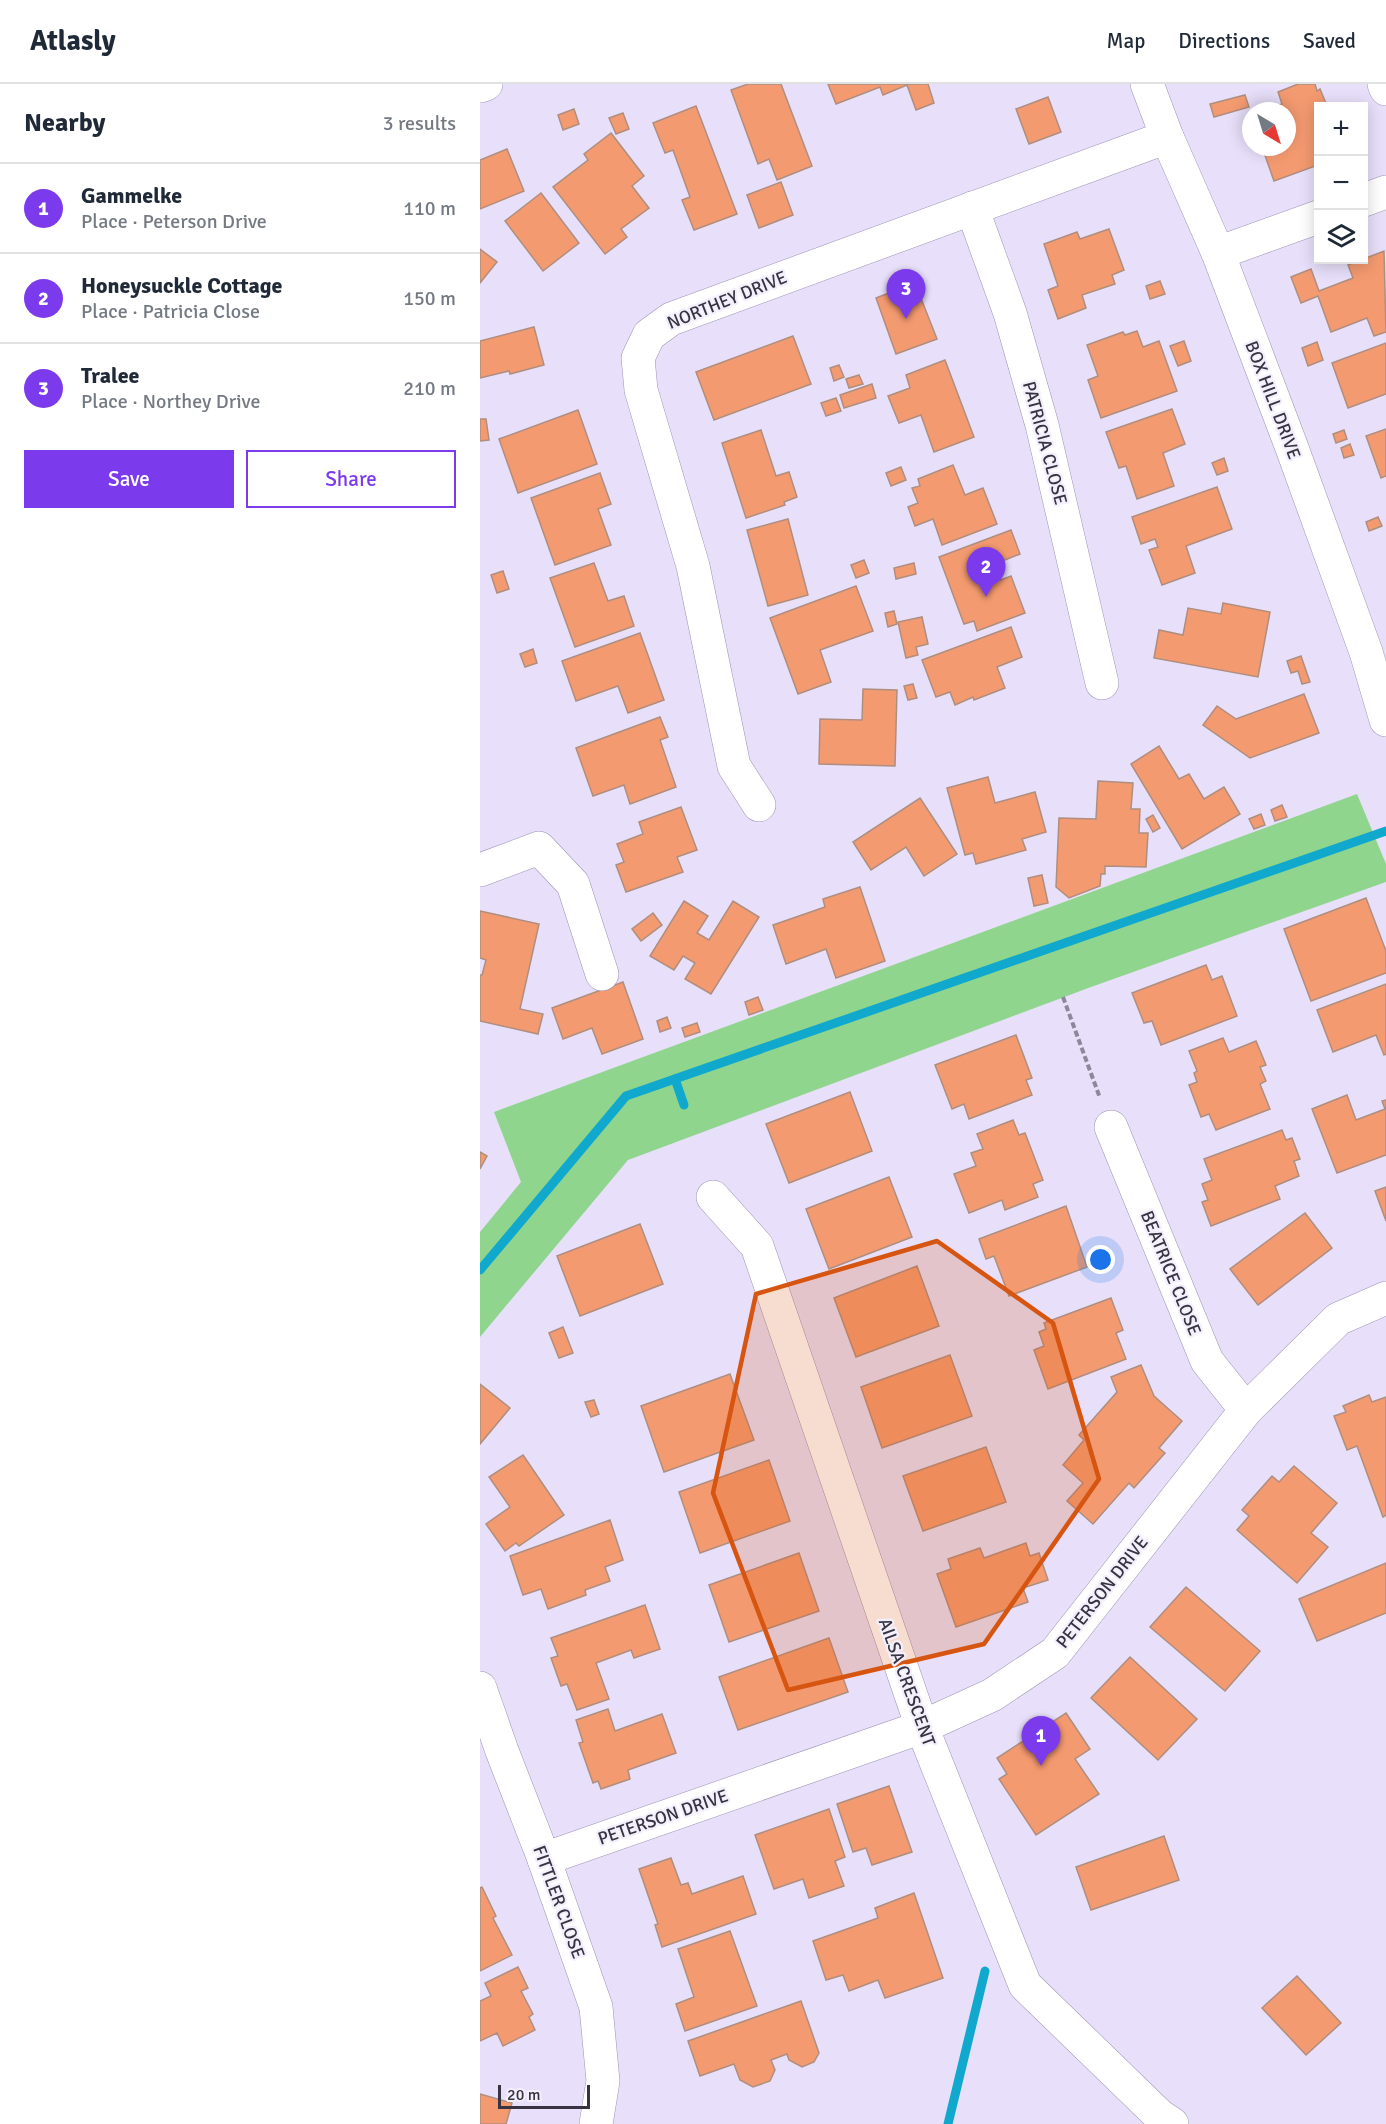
<!DOCTYPE html>
<html lang="en">
<head>
<meta charset="utf-8">
<style>
  body { margin:0; font-family:Signika,sans-serif; background:#f6f6f7; color:#1f2937 }
  .controls { position:absolute; right:18px; top:18px; display:grid; overflow:hidden; border-radius:0px; box-shadow:0 3px 15px #0003 }
  .controls button { width:54px; height:54px; display:grid; place-items:center; padding:0; border:0; border-bottom:2px solid #e0e1e3; background:#fff; color:#1f2937; font:30px sans-serif }
  .compass { position:absolute; left:762px; top:18px; width:54px; height:54px; border-radius:50%; background:#fff; box-shadow:0 3px 15px #0003; rotate:142deg }
  .scale { position:absolute; left:18px; bottom:15px; width:92px; box-sizing:border-box; padding-left:6px; border:3px solid #373340; border-top:0; font-size:16px; line-height:21px; white-space:nowrap; color:#373340; -webkit-text-stroke:4px #f3effd; paint-order:stroke }
  .you { position:absolute; left:621px; top:1176px; width:21px; height:21px; margin:-15px; border:4px solid #fff; border-radius:50%; background:#1a73e8; box-shadow:0 0 0 9px #1a73e833 }
  .badge { display:grid; place-items:center; width:39px; height:39px; border-radius:50%; background:#7c3aed; color:#fff; font-size:20px; font-weight:700 }
  .pin { position:absolute; translate:-50% -50px; filter:drop-shadow(0 2px 3px #0008) }
  .pin::after { content:''; position:absolute; top:32px; width:21px; height:18px; background:inherit; clip-path:polygon(0 0,100% 0,50% 100%) }
  .list { margin:0; padding:0; list-style:none }
  h2 { display:flex; justify-content:space-between; align-items:center; height:78px; margin:0; padding:0 24px; font-size:26px }
  h2 small { font-size:20px; font-weight:400; color:#747a83 }
  .list li { display:grid; grid-template-columns:39px 1fr auto; gap:18px; align-items:center; box-sizing:border-box; height:90px; padding:0 24px; border-top:2px solid #e0e1e3 }
  .list b { display:block; font-size:22px; white-space:nowrap }
  .list p { margin:0; font-size:20px; white-space:nowrap; color:#747a83 }
  .list em { font-size:20px; font-style:normal; color:#747a83 }
  .actions { display:flex; gap:12px; padding:18px 24px }
  .actions a { flex:1; padding:14px 0; border:2px solid #7c3aed; border-radius:0px; text-align:center; font-size:21px; color:#7c3aed }
  .actions .main { background:#7c3aed; color:#fff }
  .icon { flex:none; width:33px; height:33px; fill:none; stroke:currentColor; stroke-width:2; stroke-linecap:round; stroke-linejoin:round }
  .map { position:relative; flex:none; width:906px; height:2040px; overflow:hidden }
  header { display:flex; align-items:center; gap:36px; box-sizing:border-box; height:84px; padding:0 30px; background:#fff; border-bottom:2px solid #e0e1e3 }
  header strong { font-size:28px }
  nav { display:flex; gap:33px; margin-inline-start:auto; font-size:21px }
  main { display:flex }
  aside { flex:1; background:#fff }
  .map>svg:first-child { display:block }
  .green { fill:#8fd58e }
  .lines { fill:none; stroke-linecap:round; stroke-linejoin:round }
  .stream { stroke:#10a9cd; stroke-width:9 }
  .building { fill:#f49a70; stroke:#af8e7f; stroke-width:1.5 }
  .minor-casing { stroke:#9d93b3; stroke-width:34 }
  .path { stroke:#8d879a; stroke-width:4; stroke-dasharray:6 3; stroke-linecap:butt }
  .minor { stroke:#fff; stroke-width:33 }
  .marked { fill:#d65511; fill-opacity:0.2; stroke:#d65511; stroke-width:4.5; stroke-linejoin:round }
  .labels { text-anchor:middle; stroke-width:4.5; stroke-linejoin:round; paint-order:stroke }
  .street-label { font-size:18px; fill:#373340; stroke:#f3effd }
</style>
</head>
<body>
<header>
<strong>Atlasly</strong>
<nav><a>Map</a><a>Directions</a><a>Saved</a></nav>
</header>
<main>
<aside>
<h2>Nearby<small>3 results</small></h2>
<ul class="list">
<li><span class="badge">1</span><div><b>Gammelke</b><p>Place · Peterson Drive</p></div><em>110 m</em></li>
<li><span class="badge">2</span><div><b>Honeysuckle Cottage</b><p>Place · Patricia Close</p></div><em>150 m</em></li>
<li><span class="badge">3</span><div><b>Tralee</b><p>Place · Northey Drive</p></div><em>210 m</em></li>
</ul>
<div class="actions"><a class="main">Save</a><a>Share</a></div>
</aside>
<div class="map">
<svg width="906" height="2040" viewBox="0 0 906 2040">
  <rect width="100%" height="100%" fill="#e8e0fa"/>
  <polygon class="green" points="877,710 906,780 906,798 611,903 148,1076 0,1253 0,1148 41,1098 14,1028"/>
  <g class="lines">
    <g class="stream">
      <polyline points="195,995 204,1021"/>
      <polyline points="0,1186 146,1012 906,747"/>
      <polyline points="468,2040 505,1887"/>
    </g>
  </g>
  <g class="building">
    <polygon points="268,0 301,0 332,82 297,96 289,75 278,80 251,6"/>
    <polygon points="348,0 448,0 454,19 436,26 427,1 403,11 400,3 356,20"/>
    <polygon points="818,0 835,0 837,7 840,5 847,22 838,22 838,81 794,97 782,63 807,63 807,27 794,27 793,23 802,20 798,8"/>
    <polygon points="765,11 769,23 734,33 730,20"/>
    <polygon points="568,13 581,48 549,60 536,25"/>
    <polygon points="216,22 257,130 214,146 202,116 210,113 193,66 185,69 173,39"/>
    <polygon points="94,25 99,40 83,46 78,31"/>
    <polygon points="143,29 149,45 136,50 129,34"/>
    <polygon points="131,49 164,92 152,102 169,124 141,145 147,153 125,170 73,103 108,76 104,70"/>
    <polygon points="27,65 44,107 0,125 0,76"/>
    <polygon points="301,98 313,131 279,144 267,111"/>
    <polygon points="61,109 99,159 63,187 25,137"/>
    <polygon points="629,145 644,186 632,191 635,200 602,211 606,224 578,235 568,206 578,202 564,160 597,148 600,155"/>
    <polygon points="0,165 17,178 0,199"/>
    <polygon points="904,167 906,248 894,252 887,234 851,248 838,212 821,219 811,193 831,185 839,207 873,194 868,181"/>
    <polygon points="680,197 685,210 670,215 666,202"/>
    <polygon points="435,199 457,255 416,270 396,214"/>
    <polygon points="54,243 64,281 30,290 29,287 0,294 0,257"/>
    <polygon points="657,247 663,263 679,257 697,307 621,334 608,296 618,292 607,261 643,248 645,251"/>
    <polygon points="313,252 331,300 234,336 216,288"/>
    <polygon points="704,257 711,277 698,282 690,262"/>
    <polygon points="837,258 843,276 828,282 822,264"/>
    <polygon points="906,259 906,310 868,324 852,279"/>
    <polygon points="465,276 494,353 454,368 441,331 419,339 408,312 430,304 426,291"/>
    <polygon points="359,281 364,293 354,297 350,284"/>
    <polygon points="379,291 383,300 369,304 366,295"/>
    <polygon points="392,300 396,314 364,324 360,311"/>
    <polygon points="356,314 361,327 346,332 341,319"/>
    <polygon points="692,325 705,360 683,369 694,402 657,415 646,382 639,384 626,348"/>
    <polygon points="98,326 117,380 38,409 19,355"/>
    <polygon points="0,335 6,335 9,356 0,357"/>
    <polygon points="906,345 906,392 901,394 886,352"/>
    <polygon points="281,346 296,392 309,388 317,413 304,418 305,421 266,434 242,359"/>
    <polygon points="864,346 867,355 856,359 853,350"/>
    <polygon points="870,360 874,371 864,374 861,364"/>
    <polygon points="744,374 748,387 737,391 732,379"/>
    <polygon points="473,381 485,411 503,404 517,440 462,461 453,435 435,442 428,423 438,419 432,404 440,402 438,395"/>
    <polygon points="421,383 426,396 411,402 406,389"/>
    <polygon points="120,389 131,420 118,425 131,461 75,481 51,414"/>
    <polygon points="737,403 752,445 706,462 715,489 682,501 669,466 678,463 675,455 661,460 652,433"/>
    <polygon points="898,433 902,442 889,447 886,438"/>
    <polygon points="308,435 328,511 288,522 267,446"/>
    <polygon points="531,446 540,470 515,480 521,496 531,492 545,529 497,547 494,537 484,540 459,473"/>
    <polygon points="384,476 389,489 376,494 371,481"/>
    <polygon points="114,479 128,517 144,512 154,542 95,563 70,494"/>
    <polygon points="434,479 436,490 416,495 414,484"/>
    <polygon points="23,487 29,505 17,509 11,491"/>
    <polygon points="376,502 393,547 340,566 351,598 318,610 290,534"/>
    <polygon points="743,519 790,528 778,593 674,574 679,546 703,551 708,524 741,530"/>
    <polygon points="414,527 417,540 408,543 405,529"/>
    <polygon points="442,533 448,560 436,563 438,571 426,574 418,538"/>
    <polygon points="531,543 542,573 517,583 525,604 494,616 493,613 475,621 470,608 456,613 442,576"/>
    <polygon points="160,549 184,616 148,629 138,602 96,617 82,577"/>
    <polygon points="53,565 57,579 45,583 40,570"/>
    <polygon points="821,572 830,598 822,600 818,587 811,589 807,577"/>
    <polygon points="433,600 437,614 428,616 424,602"/>
    <polygon points="383,605 417,606 415,682 339,680 340,635 382,636"/>
    <polygon points="824,610 839,649 770,674 723,641 737,622 756,635"/>
    <polygon points="180,633 188,653 180,656 196,703 150,720 144,701 113,712 96,664"/>
    <polygon points="679,662 699,695 709,690 724,715 744,703 760,730 702,765 651,680"/>
    <polygon points="508,693 515,719 555,708 566,748 542,755 546,766 496,780 493,769 485,771 467,704"/>
    <polygon points="618,697 653,699 651,725 660,725 659,749 668,749 666,783 625,782 625,790 621,790 620,802 589,814 576,803 579,734 616,735"/>
    <polygon points="440,714 477,770 444,792 426,763 391,786 373,758"/>
    <polygon points="802,721 807,733 795,737 791,726"/>
    <polygon points="201,723 217,766 197,773 203,788 146,808 136,781 144,778 137,760 163,750 159,738"/>
    <polygon points="781,730 785,741 774,745 769,735"/>
    <polygon points="673,731 680,744 673,748 666,735"/>
    <polygon points="562,791 568,819 554,822 548,794"/>
    <polygon points="380,803 405,877 356,894 346,865 306,880 293,841 345,823 343,815"/>
    <polygon points="886,814 906,867 906,889 831,917 804,845"/>
    <polygon points="204,817 228,832 217,849 229,856 253,817 279,833 231,910 205,895 215,879 203,872 194,886 170,872"/>
    <polygon points="0,827 59,840 40,925 63,930 58,950 0,937 0,891 2,891 6,876 0,874"/>
    <polygon points="173,829 182,841 161,857 152,845"/>
    <polygon points="726,881 732,896 742,892 757,932 681,961 672,937 664,939 652,909"/>
    <polygon points="143,898 163,955 122,970 112,944 83,955 72,924"/>
    <polygon points="906,900 906,970 904,971 896,951 853,968 837,926"/>
    <polygon points="278,913 283,926 269,931 265,918"/>
    <polygon points="187,933 191,944 180,948 177,937"/>
    <polygon points="217,939 220,948 205,953 202,944"/>
    <polygon points="536,951 552,994 546,996 552,1011 489,1035 484,1020 472,1025 455,981"/>
    <polygon points="743,954 749,968 776,957 786,981 780,983 786,997 780,1000 790,1025 736,1046 729,1030 721,1033 709,1001 717,998 714,989 717,987 709,967"/>
    <polygon points="370,1008 392,1067 309,1099 286,1040"/>
    <polygon points="867,1011 876,1036 905,1025 902,1017 906,1016 906,1071 857,1089 832,1025"/>
    <polygon points="533,1036 539,1051 545,1049 563,1096 553,1100 558,1113 525,1126 522,1116 489,1129 474,1090 496,1082 491,1069 503,1065 497,1050"/>
    <polygon points="802,1046 806,1056 812,1054 820,1075 814,1077 819,1092 795,1102 800,1115 731,1142 722,1118 728,1116 722,1100 732,1096 724,1075"/>
    <polygon points="0,1068 7,1072 0,1085"/>
    <polygon points="409,1093 432,1153 349,1185 326,1125"/>
    <polygon points="906,1103 906,1137 895,1107"/>
    <polygon points="586,1122 607,1183 529,1212 514,1172 506,1175 499,1155"/>
    <polygon points="825,1129 852,1164 778,1221 750,1185"/>
    <polygon points="160,1140 183,1200 100,1232 77,1172"/>
    <polygon points="437,1182 459,1242 376,1273 354,1214"/>
    <polygon points="631,1214 643,1246 636,1249 646,1275 568,1305 554,1266 564,1262 559,1248 566,1245 564,1239"/>
    <polygon points="83,1243 93,1269 79,1274 69,1249"/>
    <polygon points="470,1271 492,1332 402,1364 381,1303"/>
    <polygon points="661,1281 674,1312 702,1337 679,1364 685,1369 654,1404 649,1399 613,1440 587,1417 603,1399 583,1381 604,1356 599,1351 637,1308 631,1293"/>
    <polygon points="250,1290 274,1356 184,1388 161,1322"/>
    <polygon points="0,1300 30,1324 0,1360"/>
    <polygon points="889,1311 892,1318 906,1313 906,1431 903,1433 877,1362 867,1366 854,1332 866,1328 863,1322"/>
    <polygon points="114,1316 119,1330 111,1333 105,1318"/>
    <polygon points="506,1363 526,1418 443,1447 423,1392"/>
    <polygon points="43,1371 84,1431 39,1462 36,1459 25,1467 6,1440 30,1423 9,1393"/>
    <polygon points="289,1376 310,1437 220,1469 199,1408"/>
    <polygon points="814,1382 857,1419 831,1449 848,1463 817,1499 757,1446 769,1432 762,1426 792,1392 799,1398"/>
    <polygon points="130,1436 143,1476 125,1483 130,1497 105,1506 106,1511 68,1525 61,1505 43,1511 30,1472"/>
    <polygon points="546,1459 550,1472 559,1469 568,1496 543,1504 548,1518 476,1543 457,1490 471,1485 468,1475 500,1464 504,1474"/>
    <polygon points="319,1469 339,1527 249,1558 229,1501"/>
    <polygon points="906,1479 906,1529 837,1557 819,1515"/>
    <polygon points="706,1503 780,1567 745,1607 670,1543"/>
    <polygon points="165,1521 180,1565 154,1574 151,1566 116,1579 129,1615 97,1626 87,1600 81,1602 71,1574 78,1572 71,1554"/>
    <polygon points="349,1554 368,1608 258,1646 239,1593"/>
    <polygon points="650,1573 717,1635 678,1676 611,1614"/>
    <polygon points="128,1625 135,1647 182,1630 196,1669 148,1686 150,1695 121,1705 118,1697 113,1699 99,1659 103,1658 96,1636"/>
    <polygon points="586,1629 610,1665 595,1675 619,1710 556,1751 519,1695 527,1690 517,1674"/>
    <polygon points="409,1702 432,1768 392,1781 386,1764 373,1768 357,1720"/>
    <polygon points="349,1725 365,1773 355,1777 364,1802 329,1814 323,1795 294,1805 275,1751"/>
    <polygon points="684,1752 699,1796 611,1826 596,1783"/>
    <polygon points="191,1774 201,1801 208,1799 212,1810 263,1792 276,1830 182,1863 175,1841 178,1840 159,1785"/>
    <polygon points="2,1803 16,1832 13,1834 32,1871 0,1887 0,1804"/>
    <polygon points="434,1809 463,1894 405,1914 398,1896 369,1907 363,1891 346,1896 333,1857 398,1834 395,1824"/>
    <polygon points="250,1847 277,1922 205,1947 196,1920 214,1913 198,1865"/>
    <polygon points="38,1883 48,1904 41,1907 53,1930 49,1933 55,1946 23,1962 17,1949 0,1957 0,1917 11,1912 5,1899"/>
    <polygon points="817,1892 861,1939 826,1971 782,1924"/>
    <polygon points="321,1917 339,1969 334,1978 322,1983 309,1976 307,1970 291,1976 295,1986 290,1997 273,2003 260,1996 254,1980 220,1992 208,1957"/>
    <polygon points="0,2010 32,2019 26,2040 0,2040"/>
  </g>
  <g class="lines">
    <defs>
      <g id="minor">
        <polyline points="667,0 687,53 738,169 812,364 886,568 906,636"/>
        <polyline points="904,0 906,5"/>
        <polyline points="0,2 6,0"/>
        <polyline points="884,116 906,108"/>
        <polyline points="492,124 530,229 562,341 622,599"/>
        <polyline points="738,169 838,133"/>
        <polyline points="279,721 254,682 213,482 161,306 158,274 169,251 191,235 687,53"/>
        <polyline points="0,786 59,764 93,800 122,890"/>
        <polyline points="631,1043 727,1277 766,1326"/>
        <polyline points="233,1113 277,1162 442,1643 545,1901 680,2032 692,2040"/>
        <polyline points="0,1604 22,1667 64,1775 116,1923 123,1997 116,2040"/>
        <polyline points="64,1775 442,1643 512,1611 575,1569 766,1326 858,1235 906,1214"/>
      </g>
    </defs>
    <use href="#minor" class="minor-casing"/>
    <polyline class="path" points="583,913 620,1014"/>
    <use href="#minor" class="minor"/>
  </g>
  <path class="marked" d="M457 1157 573 1239 619 1395 504 1560 308 1606 233 1409 276 1210Z"/>
  <g class="labels">
    <g class="street-label">
      <text transform="translate(247 216) rotate(-22)" y="6">NORTHEY DRIVE</text>
      <text transform="translate(793 316) rotate(69)" y="6">BOX HILL DRIVE</text>
      <text transform="translate(565 359) rotate(75)" y="6">PATRICIA CLOSE</text>
      <text transform="translate(691 1189) rotate(68)" y="6">BEATRICE CLOSE</text>
      <text transform="translate(622 1508) rotate(-52)" y="6">PETERSON DRIVE</text>
      <text transform="translate(427 1598) rotate(70)" y="6">AILSA CRESCENT</text>
      <text transform="translate(183 1733) rotate(-19)" y="6">PETERSON DRIVE</text>
      <text transform="translate(79 1818) rotate(70)" y="6">FITTLER CLOSE</text>
    </g>
  </g>
</svg>
<div class="controls">
<button>+</button>
<button>−</button>
<button><svg class="icon" aria-label="layers" viewBox="0 0 24 24"><path d="M12 4l9 5-9 5-9-5zM3 14l9 5 9-5"/></svg></button>
</div>
<svg class="compass" viewBox="-18 -18 36 36"><path d="M0-13l5 13h-10z" fill="#e53935"/><path d="M0 13l5-13h-10z" fill="#747a83"/></svg>
<div class="scale">20 m</div>
<div class="you"></div>
<div class="pin badge" style="left:561px;top:1682px">1</div>
<div class="pin badge" style="left:506px;top:513px">2</div>
<div class="pin badge" style="left:426px;top:235px">3</div>
</div>
</main>
</body>
</html>
